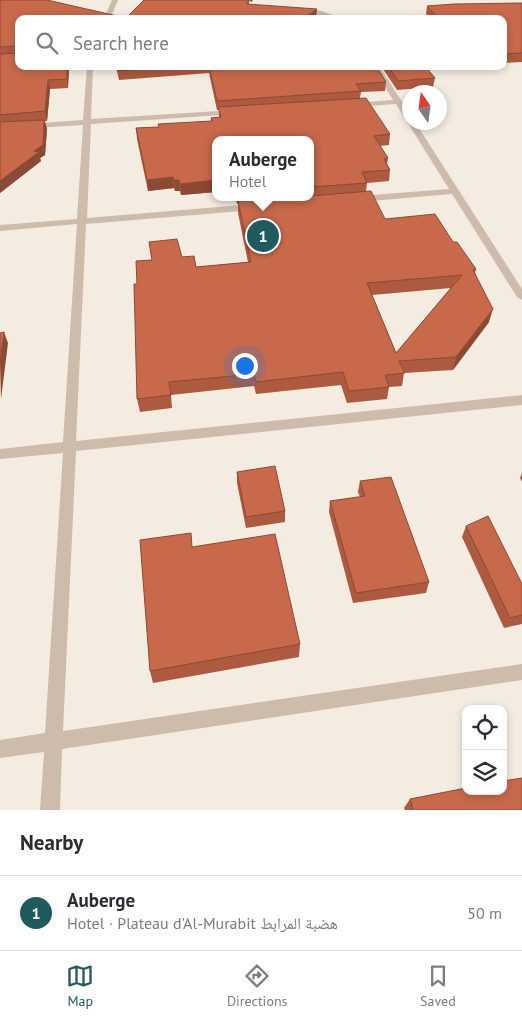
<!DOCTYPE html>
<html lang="en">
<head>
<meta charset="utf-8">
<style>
  body { margin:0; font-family:"PT Sans","Noto Naskh Arabic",sans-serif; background:#f7f7f7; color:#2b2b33 }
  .controls { position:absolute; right:15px; bottom:15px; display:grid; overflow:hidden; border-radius:10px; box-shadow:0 2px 8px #0003 }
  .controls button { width:45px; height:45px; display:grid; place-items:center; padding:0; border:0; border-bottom:1px solid #e1e1e2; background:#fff; color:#2b2b33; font:25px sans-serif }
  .compass { position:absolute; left:402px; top:85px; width:45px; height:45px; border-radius:50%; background:#fff; box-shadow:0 2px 8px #0003; rotate:347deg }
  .you { position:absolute; left:244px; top:365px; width:18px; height:18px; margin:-12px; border:4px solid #fff; border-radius:50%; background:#1a73e8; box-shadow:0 0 0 8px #1a73e833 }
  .badge { display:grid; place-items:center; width:32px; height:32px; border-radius:50%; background:#1f5a5e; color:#fff; font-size:16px; font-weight:700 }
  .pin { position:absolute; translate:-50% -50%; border:2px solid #fff; box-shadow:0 1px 5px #0006 }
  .popup { position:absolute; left:212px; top:136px; width:102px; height:65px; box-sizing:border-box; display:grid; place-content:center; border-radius:10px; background:#fff; filter:drop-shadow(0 1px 4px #0005); font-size:16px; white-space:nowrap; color:#7c7c81 }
  .popup b { font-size:19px; color:#2b2b33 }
  .popup::after { content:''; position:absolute; left:50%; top:100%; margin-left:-10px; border:10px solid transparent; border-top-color:#fff }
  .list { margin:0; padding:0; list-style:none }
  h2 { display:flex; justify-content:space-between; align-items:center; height:65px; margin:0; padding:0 20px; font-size:21px }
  h2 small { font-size:16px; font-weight:400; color:#7c7c81 }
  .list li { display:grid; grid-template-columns:32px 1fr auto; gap:15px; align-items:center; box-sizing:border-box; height:75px; padding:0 20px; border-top:1px solid #e1e1e2 }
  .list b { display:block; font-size:19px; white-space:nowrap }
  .list p { margin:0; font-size:16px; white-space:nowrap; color:#7c7c81 }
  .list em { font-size:16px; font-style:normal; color:#7c7c81 }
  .icon { flex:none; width:28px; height:28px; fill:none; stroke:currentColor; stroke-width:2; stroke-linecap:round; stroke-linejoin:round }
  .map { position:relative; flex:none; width:522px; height:810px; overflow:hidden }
  .search { position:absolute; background:#fff; box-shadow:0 2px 8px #0003; left:15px; right:15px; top:15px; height:55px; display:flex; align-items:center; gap:12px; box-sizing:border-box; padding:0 18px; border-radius:10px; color:#7c7c81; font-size:19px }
  .sheet { height:140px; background:#fff }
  nav { display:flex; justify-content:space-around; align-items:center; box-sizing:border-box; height:70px; border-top:1px solid #e1e1e2; background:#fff; font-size:14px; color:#7c7c81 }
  nav a { display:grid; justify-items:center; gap:2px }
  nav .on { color:#1f5a5e }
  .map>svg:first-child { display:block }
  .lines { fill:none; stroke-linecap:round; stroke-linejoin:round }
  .minor { fill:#cdbbac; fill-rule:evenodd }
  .wall { fill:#ac5a40; fill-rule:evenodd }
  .shaded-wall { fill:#8c4a34 }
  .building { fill:#c8694b; stroke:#8c4a34; fill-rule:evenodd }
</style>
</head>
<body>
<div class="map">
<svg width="522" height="810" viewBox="0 0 522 810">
  <rect width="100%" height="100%" fill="#f4ebe1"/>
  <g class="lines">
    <g class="minor">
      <polygon points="112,0 118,0 110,19 104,19"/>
      <polygon points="299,8 322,11 344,19 334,19 297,11"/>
      <polygon points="87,66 93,66 91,119 235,110 239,112 235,114 91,124 87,218 254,204 259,207 254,210 86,224 76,441 522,395 522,405 76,451 63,731 522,664 522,680 62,749 60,810 40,810 44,752 0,758 0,740 45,733 63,453 0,459 0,449 63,442 77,224 0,231 0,225 77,219 83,125 0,130 0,126 83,120"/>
      <polygon points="372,66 379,66 410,114 410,122 415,122 522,289 522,300 517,297 452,194 359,202 354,199 359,196 449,189 396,104 353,107 349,105 353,103 393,100"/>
    </g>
  </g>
  <g class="wall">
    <polygon points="0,0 126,18 144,0 253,0 252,2 249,1 249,4 316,17 313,19 19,19 69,66 68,88 50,89 47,121 45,121 47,129 45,155 40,158 41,161 0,193"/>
    <polygon points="522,3 522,62 503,63 503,19 431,19 426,14 427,6"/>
    <path d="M120 66H376L386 82 385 91 361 92 360 98 390 134 389 145 380 146 388 158 387 165 390 170 389 181 367 183 366 191 385 219 453 242 476 269 475 273 489 322 453 370 404 373 402 386 389 387 387 399 347 403 341 385 256 394 254 386 171 395 172 408 140 412 137 399V284L152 260 149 242 182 257 196 267 248 262 238 213V204H237L235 197H310V140H216V192L181 195 180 191H175L174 188 148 191 137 139 136 128 159 127 211 121V118L219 117V110H217L209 73 119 80 117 71ZM451 288 396 353 372 295Z"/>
    <polygon points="381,66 451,66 426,68 435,78 433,87 397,90"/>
    <polygon points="237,472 285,511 285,522 246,528 237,483"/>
    <polygon points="522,473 522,482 520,478"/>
    <polygon points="360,481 429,582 426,593 353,603 329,512 330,501 360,497 358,492"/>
    <polygon points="466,526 522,584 522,624 504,628 462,537"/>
    <polygon points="192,547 300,644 299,657 153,683 150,671"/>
    <polygon points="410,799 522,810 405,810 404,808"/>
  </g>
  <g class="shaded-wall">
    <polygon points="317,9 316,17 313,19 303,19"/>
    <polygon points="67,66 69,66 68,88 67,79"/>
    <polygon points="48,80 50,89 47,121 45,111"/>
    <polygon points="44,120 47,129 45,155 40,158 41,161 0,193 0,181 34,151"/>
    <polygon points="173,177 174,188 148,191 147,180"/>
    <polygon points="174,180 179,180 180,191 175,191"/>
    <polygon points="216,180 216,192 181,195 180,184"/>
    <polygon points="493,309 489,322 453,370 456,357"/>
    <polygon points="4,332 8,343 1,399 0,363"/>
  </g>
  <g class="building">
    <polygon points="0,0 47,0 126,18 144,0 249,0 247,4 317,9 303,19 19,19 19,47 17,46 0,47"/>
    <polygon points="522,3 522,53 503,54 503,19 440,19 427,6 454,4"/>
    <polygon points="19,48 19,66 67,66 67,79 48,80 45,111 0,115 0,54 18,53"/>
    <polygon points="120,66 186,66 117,71"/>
    <polygon points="209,66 376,66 386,82 356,84 361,91 217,101"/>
    <polygon points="388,66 425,66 435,78 398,81"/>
    <polygon points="366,98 390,134 374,136 388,158 384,159 390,170 362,172 367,183 310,187 310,140 216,140 216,180 180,184 179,180 174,180 173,177 147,180 136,128 159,127 158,124 212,121 211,118 221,117 218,107"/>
    <polygon points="44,120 43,145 34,151 39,152 0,181 0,122"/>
    <path d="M371 191 385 219 435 214 453 242H457L476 269 473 270 493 309 456 357 399 361 405 373 385 375 389 387 349 391 343 372 256 382 254 374 169 382 171 395 137 399 134 284H137L136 261 152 260 149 242 177 239 182 257 194 256 196 267 251 262 238 201 289 197H310V196ZM462 275 396 353 367 283Z"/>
    <polygon points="4,332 0,363 0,333"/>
    <polygon points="275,466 285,511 246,517 237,472"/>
    <polygon points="391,477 429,582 356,593 330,501 365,496 360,481"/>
    <polygon points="488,516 522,584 522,615 510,618 466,526"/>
    <polygon points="191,533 192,547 275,534 300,644 150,671 140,540"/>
    <polygon points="522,778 522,810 413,810 410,799 466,788 466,791 503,791 503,781"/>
  </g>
</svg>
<div class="controls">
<button><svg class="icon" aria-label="locate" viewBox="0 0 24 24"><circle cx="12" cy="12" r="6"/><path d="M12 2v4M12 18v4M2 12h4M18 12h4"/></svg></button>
<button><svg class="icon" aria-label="layers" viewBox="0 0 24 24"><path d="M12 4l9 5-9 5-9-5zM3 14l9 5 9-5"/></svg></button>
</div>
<svg class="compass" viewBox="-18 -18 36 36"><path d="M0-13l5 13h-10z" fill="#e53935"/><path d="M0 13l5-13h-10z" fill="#7c7c81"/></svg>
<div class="you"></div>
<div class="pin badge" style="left:263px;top:236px">1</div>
<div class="popup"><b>Auberge</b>Hotel</div>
<div class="search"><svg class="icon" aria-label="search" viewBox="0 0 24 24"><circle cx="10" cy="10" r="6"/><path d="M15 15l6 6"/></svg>Search here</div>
</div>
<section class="sheet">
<h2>Nearby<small></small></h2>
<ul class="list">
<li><span class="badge">1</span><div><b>Auberge</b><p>Hotel · Plateau d'Al-Murabit هضبة المرابط</p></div><em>50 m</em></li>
</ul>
</section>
<nav>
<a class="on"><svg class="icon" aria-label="map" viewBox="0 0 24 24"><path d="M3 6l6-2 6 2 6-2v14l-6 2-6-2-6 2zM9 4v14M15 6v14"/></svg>Map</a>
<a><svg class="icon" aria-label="directions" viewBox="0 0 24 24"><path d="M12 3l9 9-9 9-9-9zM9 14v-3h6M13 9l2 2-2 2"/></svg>Directions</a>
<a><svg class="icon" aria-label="saved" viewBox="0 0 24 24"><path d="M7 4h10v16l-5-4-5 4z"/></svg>Saved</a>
</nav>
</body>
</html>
